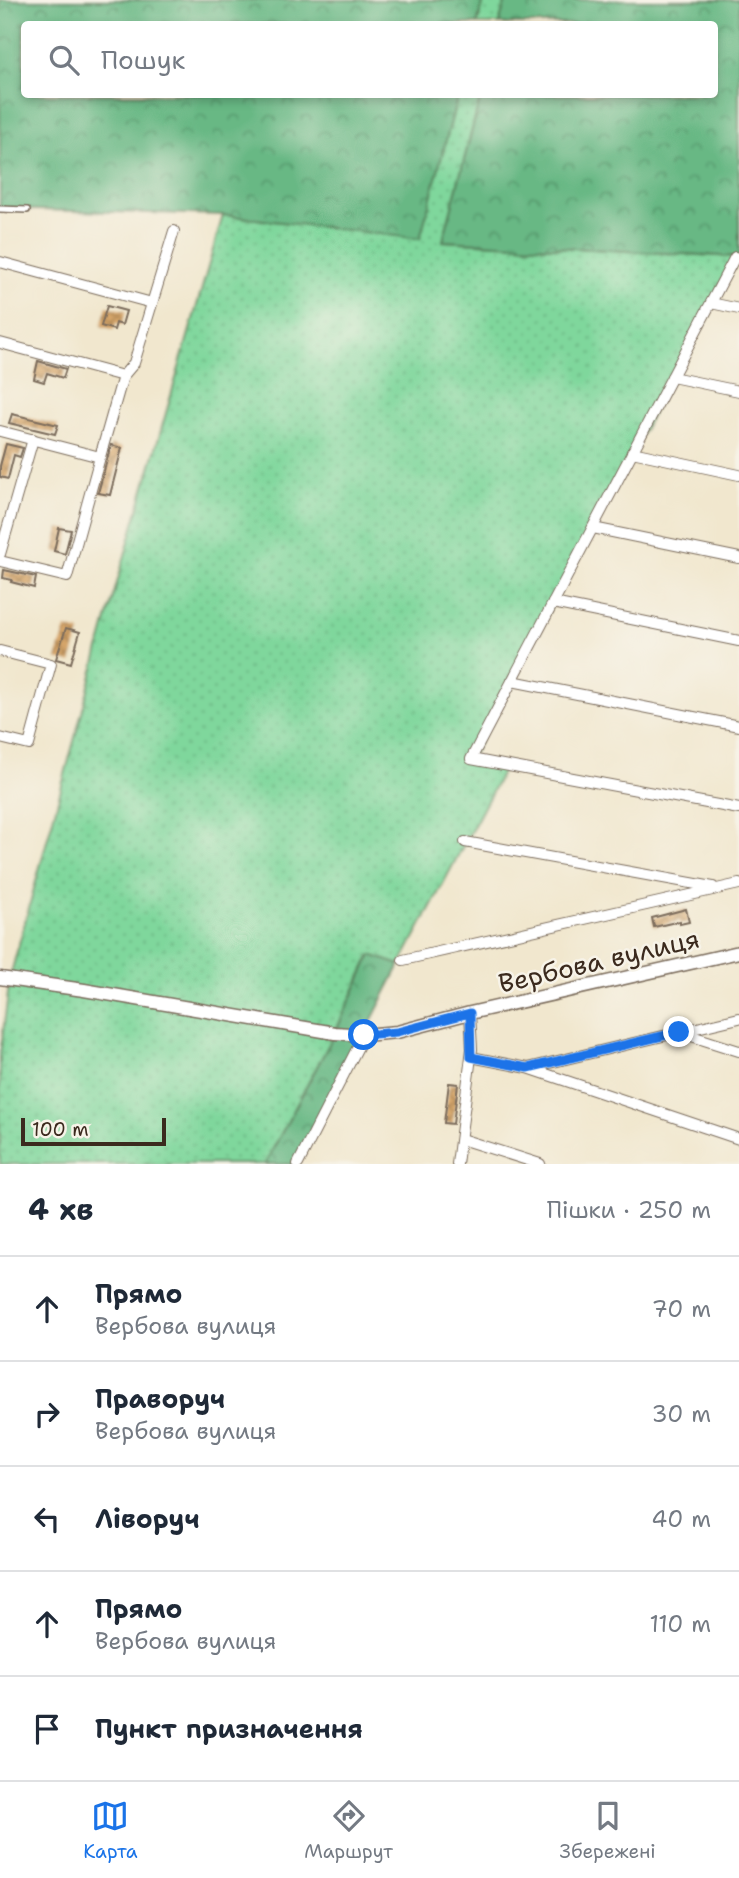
<!DOCTYPE html>
<html lang="uk">
<head>
<meta charset="utf-8">
<style>
  body { margin:0; font-family:"Shantell Sans",sans-serif; background:#f6f6f7; color:#1f2937 }
  .scale { position:absolute; left:21px; bottom:18px; width:145px; box-sizing:border-box; padding-left:7px; border:4px solid #3b2a1e; border-top:0; font-size:19px; line-height:24px; white-space:nowrap; color:#3b2a1e; -webkit-text-stroke:5px #f7f3e8; paint-order:stroke }
  .stop { position:absolute; width:21px; height:21px; margin:-16px; border:5px solid #1a73e8; border-radius:50%; background:#fff }
  .stop.end { background:#1a73e8; border-color:#fff; box-shadow:0 2px 7px #0008 }
  .list { margin:0; padding:0; list-style:none }
  h2 { display:flex; justify-content:space-between; align-items:center; height:91px; margin:0; padding:0 28px; font-size:30px }
  h2 small { font-size:23px; font-weight:400; color:#747a83 }
  .list li { display:grid; grid-template-columns:46px 1fr auto; gap:21px; align-items:center; box-sizing:border-box; height:105px; padding:0 28px; border-top:2px solid #e0e1e3 }
  .list b { display:block; font-size:26px; white-space:nowrap }
  .list p { margin:0; font-size:23px; white-space:nowrap; color:#747a83 }
  .list em { font-size:23px; font-style:normal; color:#747a83 }
  .icon { flex:none; width:38px; height:38px; fill:none; stroke:currentColor; stroke-width:2; stroke-linecap:round; stroke-linejoin:round }
  .map { position:relative; flex:none; width:739px; height:1164px; overflow:hidden }
  .search { position:absolute; background:#fff; box-shadow:0 4px 10px #0003; left:21px; right:21px; top:21px; height:77px; display:flex; align-items:center; gap:18px; box-sizing:border-box; padding:0 24px; border-radius:7px; color:#747a83; font-size:26px }
  .sheet { height:616px; background:#fff }
  nav { display:flex; justify-content:space-around; align-items:center; box-sizing:border-box; height:98px; border-top:2px solid #e0e1e3; background:#fff; font-size:19px; color:#747a83 }
  nav a { display:grid; justify-items:center; gap:4px }
  nav .on { color:#1a73e8 }
  .map>svg:first-child { display:block }
  .green { fill:url(#green-dots); stroke:#5d805d; stroke-width:2 }
  .forest { fill:url(#forest-crowns); stroke:#517151; stroke-width:2 }
  .building { fill:url(#building-cross-hatch) }
  .lines { fill:none; stroke-linecap:round; stroke-linejoin:round }
  .service-casing { stroke:#7b6c5c; stroke-width:8 }
  .minor-casing { stroke:#7b6c5c; stroke-width:12 }
  .tertiary-casing { stroke:#7b6c5c; stroke-width:15 }
  .service { stroke:#fff; stroke-width:5 }
  .minor { stroke:#fff; stroke-width:10 }
  .tertiary { stroke:#fff; stroke-width:12 }
  .route { stroke:#1a73e8; stroke-width:9 }
  .labels { text-anchor:middle; stroke-width:5; stroke-linejoin:round; paint-order:stroke }
  .street-label { font-size:26px; fill:#3b2a1e; stroke:#f7f3e8 }
</style>
</head>
<body>
<div class="map">
<svg width="739" height="1164" viewBox="0 0 739 1164">
  <defs>
    <pattern id="green-dots" width="8" height="8" patternUnits="userSpaceOnUse" patternTransform="scale(1.75)"><rect width="8" height="8" fill="#7fd79c"/><path d="M2 2h.1M6 6h.1" fill="none" stroke="#6fb986" stroke-width="1.8" stroke-linecap="round"/></pattern>
    <pattern id="forest-crowns" width="20" height="18" patternUnits="userSpaceOnUse" patternTransform="scale(1.75)"><rect width="20" height="18" fill="#67b884"/><path d="M2 6a3 3 0 1 1 6 0M12 15a3 3 0 1 1 6 0" fill="none" stroke="#56966b"/></pattern>
    <pattern id="building-cross-hatch" width="8" height="8" patternUnits="userSpaceOnUse" patternTransform="scale(1.75)"><rect width="8" height="8" fill="#d5a569"/><path d="M0 0l8 8M0 8l8-8" fill="none" stroke="#ae8756"/></pattern>
  </defs>
  <rect width="100%" height="100%" fill="#f7f3e8"/>
  <filter id="ink" filterUnits="userSpaceOnUse"><feTurbulence type="fractalNoise" baseFrequency=".0143" numOctaves="2"/><feDisplacementMap in="SourceGraphic" scale="14" xChannelSelector="R" yChannelSelector="G"/><feConvolveMatrix kernelMatrix="1 2 1 2 8 2 1 2 1" color-interpolation-filters="sRGB"/></filter>
  <filter id="wash" filterUnits="userSpaceOnUse"><feTurbulence type="fractalNoise" baseFrequency=".00686" numOctaves="4" result="noise"/><feDisplacementMap in="SourceGraphic" scale="28" xChannelSelector="R" yChannelSelector="G"/><feGaussianBlur stdDeviation="1.57" result="paint"/><feColorMatrix in="noise" values="0 0 0 0 0 0 0 0 0 0 0 0 0 0 0 0 0 1.4 0 .05"/><feComposite in="paint" operator="in"/></filter>
  <g filter="url(#wash)">
    <rect width="100%" height="100%" fill="#f1e7ce"/>
    <g class="green">
      <polygon points="484,0 506,0 499,24 477,24"/>
      <polygon points="458,95 481,95 443,241 735,257 471,758 506,765 400,965 370,956 335,1033 265,1164 0,1164 0,1056 10,977 115,590 223,215 419,238"/>
    </g>
    <g class="forest">
      <polygon points="0,0 484,0 477,24 24,24 24,94 458,95 420,239 223,215 0,209"/>
      <polygon points="506,0 739,0 739,257 443,241 481,95 714,94 714,24 499,24"/>
      <polygon points="371,955 400,965 298,1164 265,1164 335,1033"/>
    </g>
    <g id="blocks">
      <g class="building">
        <polygon points="107,306 126,311 122,325 116,323 114,330 101,326"/>
        <polygon points="38,361 66,369 63,378 47,373 44,382 34,379"/>
        <polygon points="12,414 58,425 55,434 9,423"/>
        <polygon points="6,444 23,448 20,457 14,455 8,479 0,477 0,466"/>
        <polygon points="111,445 122,448 110,495 98,493"/>
        <polygon points="59,528 71,530 65,554 54,551"/>
        <polygon points="4,570 36,577 34,588 11,582 12,580 3,578"/>
        <polygon points="66,628 80,632 71,663 56,659"/>
        <polygon points="686,909 689,922 680,924 680,921 654,927 652,918"/>
        <polygon points="449,1083 458,1084 453,1124 444,1123"/>
      </g>
    </g>
  </g>
  <g filter="url(#ink)">
    <use href="#blocks" fill-opacity="0" stroke="#7b6c5c" stroke-width="2"/>
    <g class="lines">
      <defs>
        <polyline id="service" points="0,209 27,210"/>
        <g id="minor">
          <polyline points="735,257 471,759 739,809"/>
          <polyline points="0,262 152,303"/>
          <polyline points="711,303 739,309"/>
          <polyline points="0,343 123,376"/>
          <polyline points="672,377 739,391"/>
          <polyline points="0,431 100,457 123,376 134,363 174,231"/>
          <polyline points="632,452 739,475"/>
          <polyline points="593,528 739,558"/>
          <polyline points="0,554 33,439"/>
          <polyline points="0,561 67,577 100,457"/>
          <polyline points="553,603 739,641"/>
          <polyline points="0,651 51,664 29,745 0,738"/>
          <polyline points="512,681 739,726"/>
          <polyline points="465,842 713,887"/>
          <polyline points="403,960 739,884"/>
          <polyline points="679,1032 739,1051"/>
          <polyline points="471,1057 528,1068 739,1139"/>
          <polyline points="528,1068 739,1018"/>
          <polyline points="461,1139 540,1164"/>
          <polyline points="298,1164 364,1035"/>
          <polyline points="457,1164 472,1049 470,1013"/>
        </g>
        <polyline id="tertiary" points="0,978 84,990 335,1033 364,1035 397,1032 470,1013 739,952"/>
      </defs>
      <use href="#service" class="service-casing"/>
      <use href="#minor" class="minor-casing"/>
      <use href="#tertiary" class="tertiary-casing"/>
      <use href="#service" class="service"/>
      <use href="#minor" class="minor"/>
      <use href="#tertiary" class="tertiary"/>
    </g>
  </g>
  <g class="lines" filter="url(#ink)">
    <polyline class="route" points="364,1035 397,1032 470,1013 471,1057 528,1068 679,1032"/>
  </g>
  <g class="labels">
    <g class="street-label">
      <text transform="translate(599 961) rotate(-13)" y="9">Вербова вулиця</text>
    </g>
  </g>
</svg>
<div class="scale">100 m</div>
<div class="stop" style="left:364px;top:1035px"></div>
<div class="stop end" style="left:679px;top:1032px"></div>
<div class="search"><svg class="icon" aria-label="search" viewBox="0 0 24 24"><circle cx="10" cy="10" r="6"/><path d="M15 15l6 6"/></svg>Пошук</div>
</div>
<section class="sheet">
<h2>4 хв<small>Пішки · 250 m</small></h2>
<ul class="list">
<li><svg class="icon" aria-label="ahead" viewBox="0 0 24 24"><path d="M12 20V5M6 11l6-6 6 6"/></svg><div><b>Прямо</b><p>Вербова вулиця</p></div><em>70 m</em></li>
<li><svg class="icon" aria-label="right" viewBox="0 0 24 24"><path d="M7 20v-9h11M14 6l5 5-5 5"/></svg><div><b>Праворуч</b><p>Вербова вулиця</p></div><em>30 m</em></li>
<li><svg class="icon" aria-label="left" viewBox="0 0 24 24"><path d="M17 20v-9H6M10 6l-5 5 5 5"/></svg><div><b>Ліворуч</b></div><em>40 m</em></li>
<li><svg class="icon" aria-label="ahead" viewBox="0 0 24 24"><path d="M12 20V5M6 11l6-6 6 6"/></svg><div><b>Прямо</b><p>Вербова вулиця</p></div><em>110 m</em></li>
<li><svg class="icon" aria-label="arrive" viewBox="0 0 24 24"><path d="M6 21V4h12l-3 4 3 4H6"/></svg><div><b>Пункт призначення</b></div></li>
</ul>
</section>
<nav>
<a class="on"><svg class="icon" aria-label="map" viewBox="0 0 24 24"><path d="M3 6l6-2 6 2 6-2v14l-6 2-6-2-6 2zM9 4v14M15 6v14"/></svg>Карта</a>
<a><svg class="icon" aria-label="directions" viewBox="0 0 24 24"><path d="M12 3l9 9-9 9-9-9zM9 14v-3h6M13 9l2 2-2 2"/></svg>Маршрут</a>
<a><svg class="icon" aria-label="saved" viewBox="0 0 24 24"><path d="M7 4h10v16l-5-4-5 4z"/></svg>Збережені</a>
</nav>
</body>
</html>
